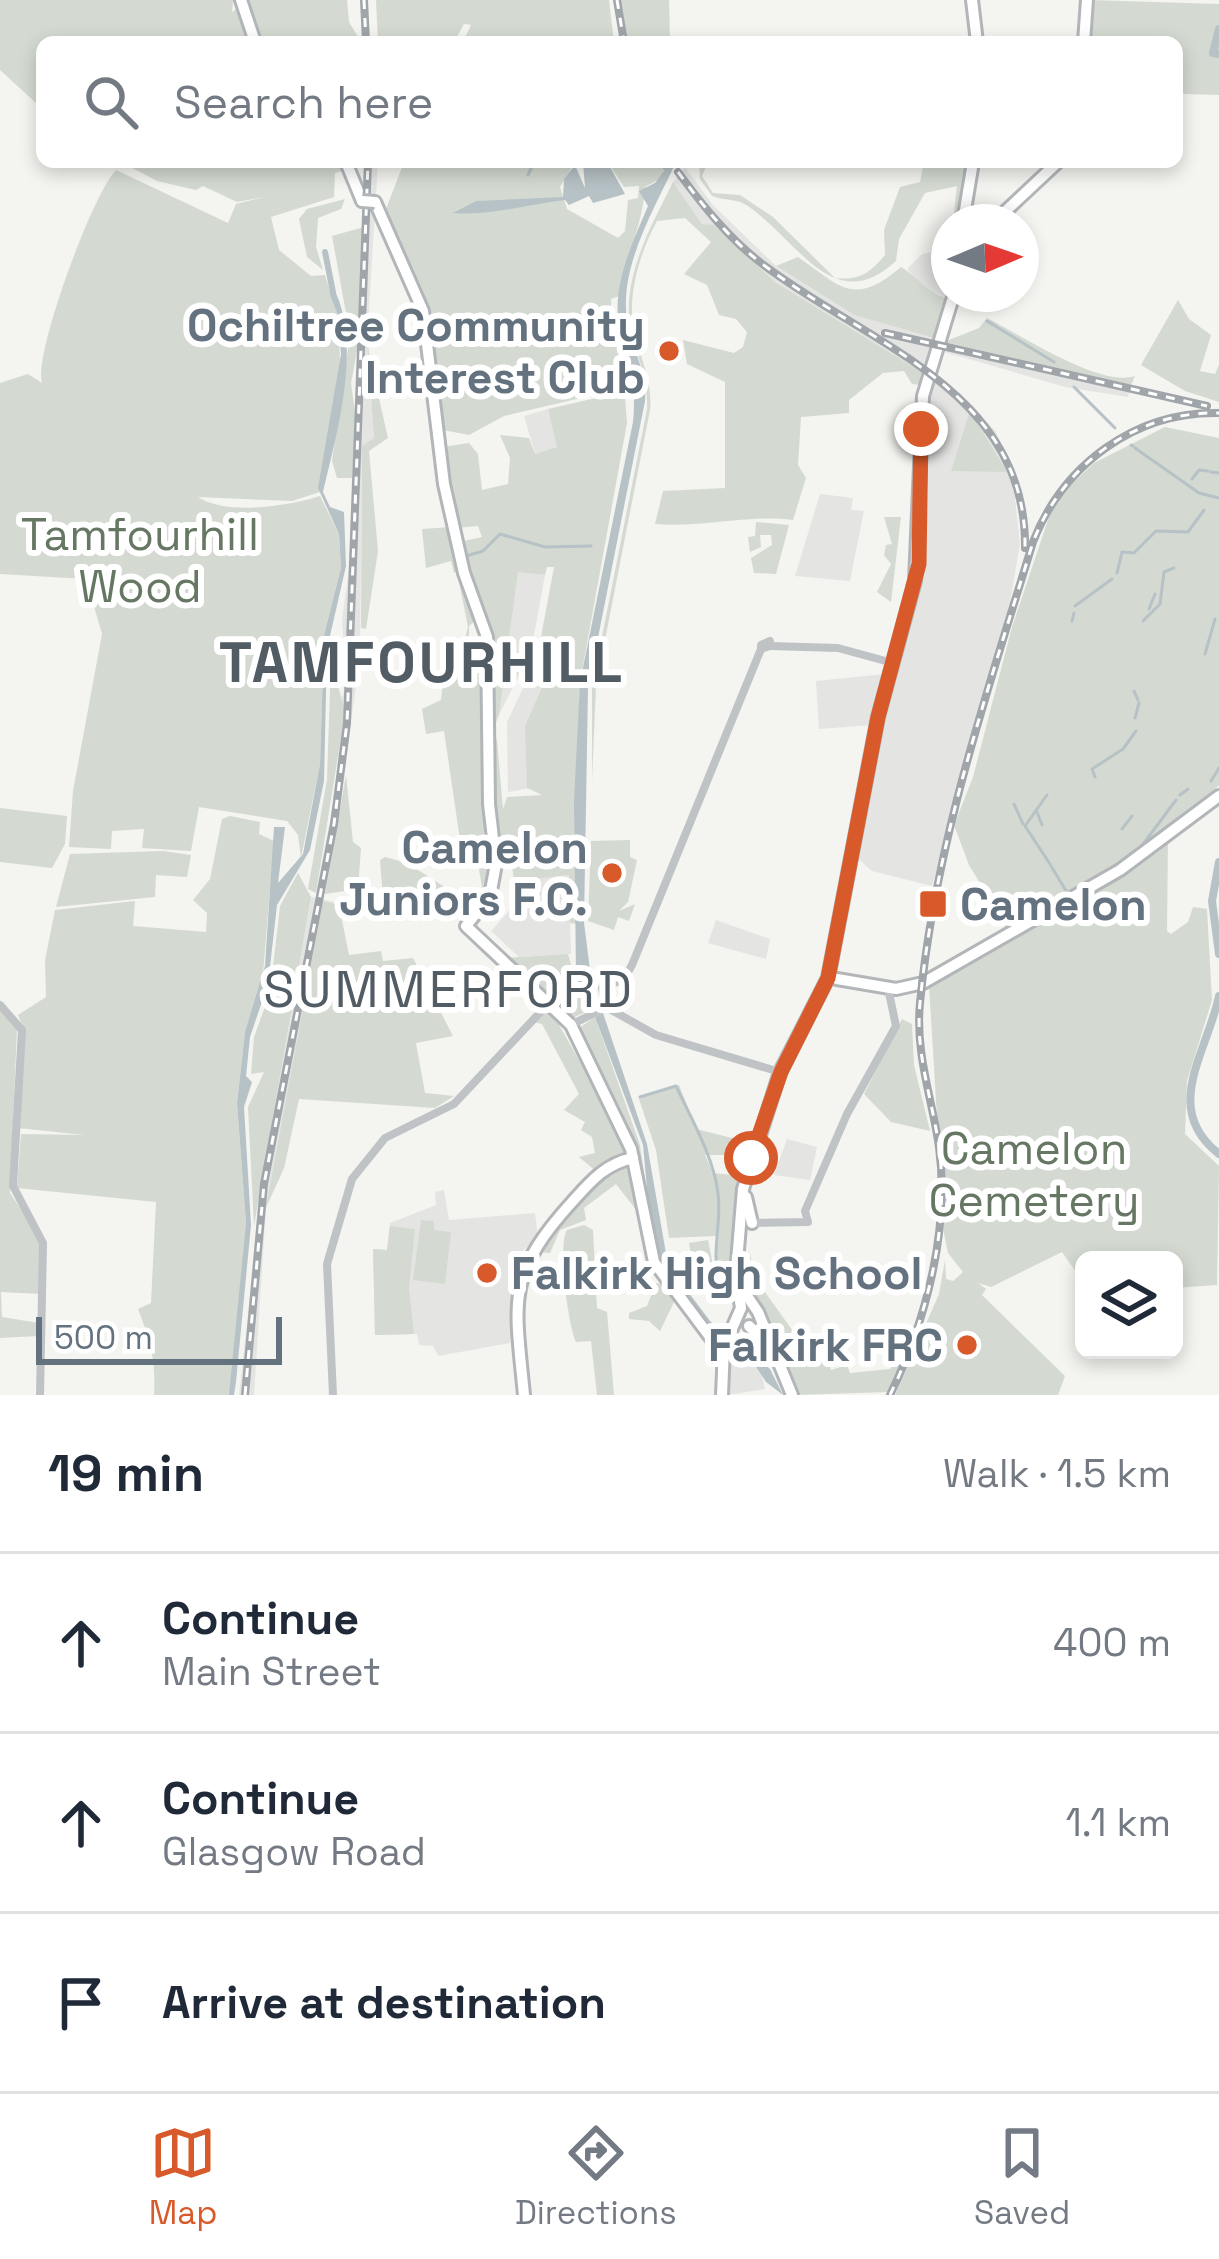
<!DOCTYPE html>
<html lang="en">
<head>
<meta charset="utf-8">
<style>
  body { margin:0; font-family:"Space Grotesk",sans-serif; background:#f6f6f7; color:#1f2937 }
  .controls { position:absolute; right:36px; bottom:36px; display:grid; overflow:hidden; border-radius:18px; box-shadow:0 6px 18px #0003 }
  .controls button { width:108px; height:108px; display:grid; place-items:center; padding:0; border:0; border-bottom:3px solid #e0e1e3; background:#fff; color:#1f2937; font:60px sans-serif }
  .compass { position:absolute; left:931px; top:204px; width:108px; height:108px; border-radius:50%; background:#fff; box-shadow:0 6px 18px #0003; rotate:88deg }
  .scale { position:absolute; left:36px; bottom:30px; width:246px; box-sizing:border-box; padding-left:12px; border:6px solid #64727f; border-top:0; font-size:33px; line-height:42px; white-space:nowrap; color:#64727f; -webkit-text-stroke:9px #fff; paint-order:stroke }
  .stop { position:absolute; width:36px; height:36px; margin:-27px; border:9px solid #d85a2b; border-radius:50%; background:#fff }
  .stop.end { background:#d85a2b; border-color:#fff; box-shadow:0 3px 12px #0008 }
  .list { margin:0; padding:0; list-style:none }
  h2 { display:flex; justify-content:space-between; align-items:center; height:156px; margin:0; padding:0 48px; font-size:51px }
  h2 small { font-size:39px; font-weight:400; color:#747a83 }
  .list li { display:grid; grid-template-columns:78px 1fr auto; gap:36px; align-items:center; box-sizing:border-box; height:180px; padding:0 48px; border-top:3px solid #e0e1e3 }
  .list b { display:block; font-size:45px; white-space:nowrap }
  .list p { margin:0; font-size:39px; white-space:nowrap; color:#747a83 }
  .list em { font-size:39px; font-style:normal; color:#747a83 }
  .icon { flex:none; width:66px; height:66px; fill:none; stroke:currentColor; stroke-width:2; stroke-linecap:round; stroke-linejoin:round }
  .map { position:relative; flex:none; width:1219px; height:1395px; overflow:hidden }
  .search { position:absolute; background:#fff; box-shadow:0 6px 18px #0003; left:36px; right:36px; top:36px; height:132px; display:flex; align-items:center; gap:30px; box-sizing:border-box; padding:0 42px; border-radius:18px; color:#747a83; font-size:45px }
  .sheet { height:696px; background:#fff }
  nav { display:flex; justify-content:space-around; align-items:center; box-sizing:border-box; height:168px; border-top:3px solid #e0e1e3; background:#fff; font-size:33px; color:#747a83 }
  nav a { display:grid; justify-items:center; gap:6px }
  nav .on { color:#d85a2b }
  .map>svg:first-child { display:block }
  .built { fill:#e4e5e3 }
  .green { fill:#d4dad1 }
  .water { fill:#b7c2c6 }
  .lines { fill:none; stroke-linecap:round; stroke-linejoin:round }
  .stream { stroke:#b7c2c6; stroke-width:3 }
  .canal { stroke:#b7c2c6; stroke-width:6 }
  .river { stroke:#b7c2c6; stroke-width:8 }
  .major-casing { stroke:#b2b6b9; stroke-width:16 }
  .minor { stroke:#bfc3c6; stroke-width:8 }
  .major { stroke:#fff; stroke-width:10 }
  .rail-casing { stroke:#a0a5aa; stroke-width:8 }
  .rail { stroke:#fff; stroke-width:3; stroke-dasharray:9; stroke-linecap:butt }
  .major-bridge-casing { stroke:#b2b6b9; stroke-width:16; stroke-linecap:butt }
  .major-bridge { stroke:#fff; stroke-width:10 }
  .route { stroke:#d85a2b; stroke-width:15 }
  .poi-dot { fill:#d85a2b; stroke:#fff; stroke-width:4.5 }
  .labels { text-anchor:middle; stroke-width:12; stroke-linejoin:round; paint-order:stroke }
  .poi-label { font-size:45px; font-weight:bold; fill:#64727f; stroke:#fff; text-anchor:end }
  .park-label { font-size:45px; fill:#667763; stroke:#fff }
  .quarter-label { font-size:51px; letter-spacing:3px; fill:#525c65; stroke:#fff }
  .district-label { font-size:57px; font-weight:bold; letter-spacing:3px; fill:#525c65; stroke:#fff }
</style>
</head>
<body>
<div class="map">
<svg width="1219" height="1395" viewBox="0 0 1219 1395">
  <rect width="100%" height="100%" fill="#f4f4f0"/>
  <g class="built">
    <polygon points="365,162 378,162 367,341 374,438 362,446 360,660 325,894 316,893 337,784 340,701 347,685 342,621 349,568"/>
    <polygon points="685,167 712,204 777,267 854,315 937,339 925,374 775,282 715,226 702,224 673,182"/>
    <polygon points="939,251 949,254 949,299 924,288 907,269 922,254"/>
    <polygon points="944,342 1131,385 1128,397 1065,387 941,351"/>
    <polygon points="933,372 995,430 1024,496 1015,499 1020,544 1010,602 932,886 872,871 856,857 882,715 922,564 925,415"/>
    <polygon points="548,409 558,447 535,454 524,416"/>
    <polygon points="820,494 853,498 851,510 864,511 850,581 795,576"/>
    <polygon points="518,571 545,575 531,651 499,715"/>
    <polygon points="532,669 545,680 525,726 530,788 508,792 507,722"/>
    <polygon points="885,674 872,725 819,729 816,681"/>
    <polygon points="561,873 569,875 571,954 519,957 491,931 513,906 509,884"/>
    <polygon points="311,897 334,902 339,911 284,1168 266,1208 254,1395 239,1395 265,1161"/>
    <polygon points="716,920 770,939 766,959 708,943"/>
    <polygon points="787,1139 817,1147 810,1180 774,1175"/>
    <polygon points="444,1190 449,1220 535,1213 538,1237 518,1255 510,1343 438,1356 433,1346 419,1345 417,1334 375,1335 373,1249 387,1250 390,1223 436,1205 435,1192"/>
    <polygon points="731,1345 760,1368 765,1389 727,1395"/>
  </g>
  <g class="green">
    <polygon points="0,0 233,0 232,12 239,7 253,42 42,42 42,100 36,103 0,70"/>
    <polygon points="244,0 347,0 349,22 361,42 257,42"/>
    <polygon points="376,0 609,0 614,42 463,42 471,25 464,24 454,42 378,42"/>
    <polygon points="619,0 669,0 670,42 628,42"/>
    <polygon points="1089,0 1219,4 1219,95 1184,94 1177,84 1177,42 1087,42"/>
    <path d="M121 162H340L346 170 335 173 334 197 271 217 279 250 311 276 325 275 338 315 340 360 320 492 292 501 198 497C227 516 288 506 320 496L339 534 341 568 324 635 320 764 301 858 298 835 287 821 199 807 191 851 142 848 144 829 112 831 111 849 69 847 73 791 102 634 86 579 0 574V383L28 374 42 383C33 355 93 193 116 170L228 223 236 204 264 197 237 202 203 186 196 190 157 181Z"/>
    <path d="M404 162H575L560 187 567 209 618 238 625 231 628 200 638 198 639 186 624 187 608 162H671L661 178 645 187C643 224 626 256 619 296L611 299 612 329 629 376 624 388 504 416 469 435 443 430 428 324 386 209Z"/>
    <path d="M699 162H708L702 176 713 193 740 195 773 217 835 278C859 281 870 273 885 255L884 230 900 187 920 182 924 162H970L959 222H953L957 186 925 193 899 239 896 261C834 318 799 242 748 206 737 198 724 201 712 196L700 179Z"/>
    <path d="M673 182 702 224 714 225 775 282 925 374 922 385 912 384 904 371 883 373 849 400V413L801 417 798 465 806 478 793 520C746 514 704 528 655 524L663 491 725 488V382L687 364 683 340 734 353 743 347 747 332 736 319 719 315 707 285 684 274 711 242 685 218 657 221C641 250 628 291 633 325 638 355 653 378 650 410L596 686 592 781V687L647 409C649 374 632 349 629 316 626 268 655 219 673 182Z"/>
    <polygon points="345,199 341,209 318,218 316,247 323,270 307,257 299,219 307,209"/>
    <polygon points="364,227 360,334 351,383 356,420 352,478 337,478 332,461 350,335 332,236"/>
    <path d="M798 257C840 286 853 308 901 267 918 277 927 293 949 299L937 339 854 315 776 266Z"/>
    <polygon points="1178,300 1189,319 1211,335 1200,371 1215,374 1219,365 1219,402 1185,391 1141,365"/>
    <path d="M987 318C1019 334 1101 388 1135 376L1131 385 944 342 979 328Z"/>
    <polygon points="367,341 372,368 390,366 391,389 387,379 375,381 388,438 369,451 378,551 366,629 361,628 362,446 374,438"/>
    <polygon points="618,393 625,397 627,423 580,682 576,924 570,923 569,875 514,881 512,866 498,863 491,820 491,738 497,740 503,809 507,797 542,795 527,788 525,726 545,680 535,669 554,567 547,567 545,575 518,572 499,715 492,732 493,645 459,542 482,537 478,526 456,528 442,447 469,443 478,454 482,490 508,484 510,458 500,435 529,438 535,454 557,447 548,409"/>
    <polygon points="970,411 1007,472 951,471"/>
    <path d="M1165 427 1219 438V785C1159 848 1084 888 1010 933L969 865 954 825 973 777 1012 627 1049 517 1065 490 1094 463Z"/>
    <polygon points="884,517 901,517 891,602 877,592 891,564 884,555 886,545 892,544"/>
    <polygon points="756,522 789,525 776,574 754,573 751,558 772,545 771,535 760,535 761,547 750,552 748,537 755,536"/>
    <polygon points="451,527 459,570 454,573 451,561 426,568 422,529"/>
    <polygon points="458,577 477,619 469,626 469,645 484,645 493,861 487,895 476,898 482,887 477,858 463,860 444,731 426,734 422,709 441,700 445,662 460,657 468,627"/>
    <polygon points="331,659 345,712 316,893 308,889 327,779"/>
    <polygon points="346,775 353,842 361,848 358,889 325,894"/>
    <polygon points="0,808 67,816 65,844 52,868 0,862"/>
    <path d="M230 816 260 822 259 834 274 841 262 986 245 1032 237 1103 246 1223 233 1371 229 1395H154C156 1358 150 1340 138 1309L151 1303 156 1202 17 1188 21 1134 84 1135 18 1128 22 1025 18 1015 46 997 45 960 55 910 135 901 133 926 206 932 207 913 193 900 210 879 222 819Z"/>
    <polygon points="1168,839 1167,931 1171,934 1188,922 1193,907 1207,909 1212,1000 1187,1081 1185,1134 1219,1166 1217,1285 1174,1288 1174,1260 1084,1260 1084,1284 1062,1252 991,1287 978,1283 986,1289 982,1295 1065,1376 1058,1395 895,1395 939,1294 945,1260 946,1279 953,1281 963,1272 948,1253 944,1233 929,985 1093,892 1158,852"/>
    <polygon points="630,840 630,857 637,860 628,902 619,911 635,904 629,921 618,917 614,930 588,921 591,841"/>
    <polygon points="163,851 191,855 187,877 156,875 155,897 56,907 70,854"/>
    <path d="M385 857C427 866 439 894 483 901L461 919 425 902 383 899 380 860Z"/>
    <polygon points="298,873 311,897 254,1226 248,1107 264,1072 251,1074 254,1037 270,993 280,906"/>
    <polygon points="323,901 339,905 349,955 381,951 383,961 413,958 453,1036 416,1043 425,1093 454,1096 435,1108 299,1099 284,1168 266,1207"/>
    <polygon points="568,954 585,1012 571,1019 506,958"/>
    <polygon points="0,1008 17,1028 10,1193 41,1239 40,1294 1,1292 2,1317 39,1323 38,1336 0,1338"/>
    <polygon points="550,1009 629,1148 629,1154 597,1172 579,1157 595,1153 592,1137 581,1130 585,1122 564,1110 579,1094 542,1024 533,1022"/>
    <polygon points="595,1017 640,1145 645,1179 576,1030"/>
    <polygon points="902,1019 912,1024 914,1065 930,1131 891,1122 864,1094"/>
    <polygon points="679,1085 696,1129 740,1140 750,1148 743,1155 705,1155 713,1173 742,1176 735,1226 737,1304 727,1302 729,1293 715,1280 696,1283 689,1243 708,1240 716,1280 716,1236 669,1238 656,1150 639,1099"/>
    <polygon points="626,1164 637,1211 616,1184 584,1208 586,1220 560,1230 550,1253 539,1252 597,1179"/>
    <polygon points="421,1220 434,1221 434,1230 451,1232 445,1284 413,1280"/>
    <path d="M584 1225 593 1230 597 1308 607 1312 614 1395H597L591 1341 576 1342C567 1322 558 1242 567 1230Z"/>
    <polygon points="390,1226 415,1229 409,1288 414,1334 375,1335 373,1249 387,1250"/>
    <polygon points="751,1253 752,1284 762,1288 813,1359 826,1357 831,1370 847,1365 850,1373 890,1369 898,1359 903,1364 889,1392 796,1395 746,1287"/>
    <polygon points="656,1283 664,1284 675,1300 660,1331 649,1321 629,1319 629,1313 647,1306"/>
  </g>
  <g class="water">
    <path d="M583 162 609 165 625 194 593 203 589 196 569 205 565 200C525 205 489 216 453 213L476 201 563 197 564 179 575 165 585 188Z"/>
    <path d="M671 162H676C655 208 619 266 627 320 631 349 648 371 645 401L588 688 584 923 595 1009 576 978 574 801 580 682 633 422C637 381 628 368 620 331 610 287 633 242 648 206L639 191 655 183Z"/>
    <path d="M333 287C363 343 337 432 323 492L330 507 344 512 346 566 327 649 324 781 310 850 277 905 268 984 250 1037 246 1076 252 1082 244 1107 251 1225 236 1382 234 1395H229L246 1223 237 1103 245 1032 265 966 274 827H285L278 883 303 854 320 764 324 635 341 568 339 534 318 488 341 354 338 315 330 295Z"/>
    <polygon points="603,1013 647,1144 668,1265 710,1321 770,1369 783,1395 766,1382 748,1354 706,1326 661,1264 651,1231 643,1145 595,1017"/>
  </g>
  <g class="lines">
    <g class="stream">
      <polyline points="661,162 665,169"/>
      <polyline points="528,175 534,162"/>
      <polyline points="987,321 1054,362"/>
      <polyline points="1074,387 1115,428"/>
      <polyline points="1131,445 1133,446"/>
      <polyline points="1135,448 1199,493 1219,498"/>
      <polyline points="1211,472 1219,473"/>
      <polyline points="1192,479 1199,470 1208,471"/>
      <polyline points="466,556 483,551 500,534 545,547 591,546"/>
      <polyline points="1117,573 1122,552 1134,553 1156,531 1188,532 1204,510"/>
      <polyline points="1075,606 1112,579"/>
      <polyline points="1149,609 1155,594"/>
      <polyline points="1072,621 1074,613"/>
      <polyline points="1143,621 1160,604 1164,572 1174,568"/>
      <polyline points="1205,654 1215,619"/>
      <polyline points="1134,691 1138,700"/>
      <polyline points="1135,718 1139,703"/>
      <polyline points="1095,777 1092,769 1123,749 1136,731"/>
      <polyline points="1211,781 1219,768"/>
      <polyline points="1047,795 1025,826 1050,864"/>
      <polyline points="1180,795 1188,789"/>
      <polyline points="1014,804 1023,824"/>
      <polyline points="1037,812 1042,825"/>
      <polyline points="1122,829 1132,816"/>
      <polyline points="1051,866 1068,894"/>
      <polyline points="1113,868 1141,847 1176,800"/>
      <polyline points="1087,883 1105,873"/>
      <path d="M640 1097 676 1086C691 1118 714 1158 718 1193 722 1222 711 1251 719 1279"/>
    </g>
    <polyline class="canal" points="325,252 333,292"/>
    <g class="river">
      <polyline points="1219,29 1213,53 1219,54"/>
      <polyline points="1219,862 1212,901 1219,954"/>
      <path d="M1219 996C1207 1053 1161 1109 1219 1154"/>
    </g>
    <defs>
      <g id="major">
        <polyline points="241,0 255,42"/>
        <polyline points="972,0 977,42"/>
        <polyline points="1084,42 1087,0"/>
        <polyline points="346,162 362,201"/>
        <polyline points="375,202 423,311 444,484 464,573 487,637 489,804 496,864 490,896 466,926 571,1025 631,1149 654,1262 713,1341 724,1347"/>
        <polyline points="963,222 973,162"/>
        <polyline points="994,222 1058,162"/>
        <polyline points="837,979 896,989 923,983 1120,870 1219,796"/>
        <polyline points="746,1197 752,1223"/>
        <polyline points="743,1290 758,1312 792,1395"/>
        <polyline points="749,1326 765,1341"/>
        <path d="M524 1395C515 1301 505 1276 572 1202 591 1181 605 1164 633 1158"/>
        <polyline points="722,1395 724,1347 741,1308 736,1274 743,1189 780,1072 828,978 878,717 915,581 923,396 954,294"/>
      </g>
    </defs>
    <use href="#major" class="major-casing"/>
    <g class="minor">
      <polygon points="770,641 770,646 761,649 761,645"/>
      <polyline points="770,646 838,648 893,663"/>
      <polyline points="0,1005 22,1030 13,1186 43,1243 40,1395"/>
      <polyline points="606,1007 602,988 624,979 632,965 761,649"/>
      <polyline points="606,1007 656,1035 780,1072"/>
      <polyline points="571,1025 606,1007"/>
      <polyline points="750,1223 808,1222 805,1211 847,1114 896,1026 888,988"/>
      <polyline points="333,1395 327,1264 352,1179 385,1138 454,1104 548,1004"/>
    </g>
    <use href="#major" class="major"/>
    <defs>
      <g id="rail">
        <polyline points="364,0 366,42"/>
        <polyline points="617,0 624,42"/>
        <path d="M678 172C703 206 730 240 765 266 870 345 1027 391 1025 548"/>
        <polyline points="885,333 1207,406"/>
        <polyline points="245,1395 264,1184 334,824 347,723 368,162"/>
        <path d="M890 1395C926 1321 950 1230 939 1147 932 1098 915 1053 920 1003 935 844 987 693 1033 542 1063 465 1135 411 1219 413"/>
      </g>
    </defs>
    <use href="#rail" class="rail-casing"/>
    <use href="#rail" class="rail"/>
    <defs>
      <polyline id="major-bridge" points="362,201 375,202"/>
    </defs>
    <use href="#major-bridge" class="major-bridge-casing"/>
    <use href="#major-bridge" class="major-bridge"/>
  </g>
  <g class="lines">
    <polyline class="route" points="751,1158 781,1072 828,978 878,717 919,564 921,429"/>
  </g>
  <g class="poi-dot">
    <circle cx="669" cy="351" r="12"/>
    <circle cx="612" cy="873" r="12"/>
    <rect x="918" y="889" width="30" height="30" rx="6"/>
    <circle cx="487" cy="1273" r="12"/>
    <circle cx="967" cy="1345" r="12"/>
  </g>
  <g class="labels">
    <g class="poi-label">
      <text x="645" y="341">Ochiltree Community<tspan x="645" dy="52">Interest Club</tspan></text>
      <text x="588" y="863">Camelon<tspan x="588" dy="52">Juniors F.C.</tspan></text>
      <text x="960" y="920" text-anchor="start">Camelon</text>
      <text x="511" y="1289" text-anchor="start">Falkirk High School</text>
      <text x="943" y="1361">Falkirk FRC</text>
    </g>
    <g class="park-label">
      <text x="140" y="550">Tamfourhill<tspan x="140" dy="52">Wood</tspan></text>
      <text x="1034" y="1164">Camelon<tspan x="1034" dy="52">Cemetery</tspan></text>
    </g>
    <g class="quarter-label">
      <text x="449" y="1007">SUMMERFORD</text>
    </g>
    <g class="district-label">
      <text x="422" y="682">TAMFOURHILL</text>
    </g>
  </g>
</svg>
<div class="controls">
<button><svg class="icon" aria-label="layers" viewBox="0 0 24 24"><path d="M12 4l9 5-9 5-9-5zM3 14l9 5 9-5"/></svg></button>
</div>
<svg class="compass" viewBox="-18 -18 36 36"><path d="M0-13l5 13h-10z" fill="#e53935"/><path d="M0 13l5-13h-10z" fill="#747a83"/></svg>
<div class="scale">500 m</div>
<div class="stop" style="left:751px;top:1158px"></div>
<div class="stop end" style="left:921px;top:429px"></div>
<div class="search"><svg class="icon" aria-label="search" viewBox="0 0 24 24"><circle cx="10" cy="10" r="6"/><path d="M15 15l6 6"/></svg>Search here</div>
</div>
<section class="sheet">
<h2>19 min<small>Walk · 1.5 km</small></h2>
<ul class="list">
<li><svg class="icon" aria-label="ahead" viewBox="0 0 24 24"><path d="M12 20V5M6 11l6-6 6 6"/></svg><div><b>Continue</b><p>Main Street</p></div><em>400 m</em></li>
<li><svg class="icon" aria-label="ahead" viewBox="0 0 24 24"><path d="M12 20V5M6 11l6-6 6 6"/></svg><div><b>Continue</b><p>Glasgow Road</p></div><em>1.1 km</em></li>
<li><svg class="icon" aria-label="arrive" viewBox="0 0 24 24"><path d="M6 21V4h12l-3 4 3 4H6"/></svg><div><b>Arrive at destination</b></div></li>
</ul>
</section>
<nav>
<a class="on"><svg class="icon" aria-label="map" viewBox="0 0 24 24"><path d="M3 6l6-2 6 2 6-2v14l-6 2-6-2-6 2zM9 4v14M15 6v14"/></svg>Map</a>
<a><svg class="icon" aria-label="directions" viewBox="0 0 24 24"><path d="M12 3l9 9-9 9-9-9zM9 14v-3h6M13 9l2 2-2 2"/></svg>Directions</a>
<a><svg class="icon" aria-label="saved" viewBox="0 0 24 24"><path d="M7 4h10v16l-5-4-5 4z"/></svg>Saved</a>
</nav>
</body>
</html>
